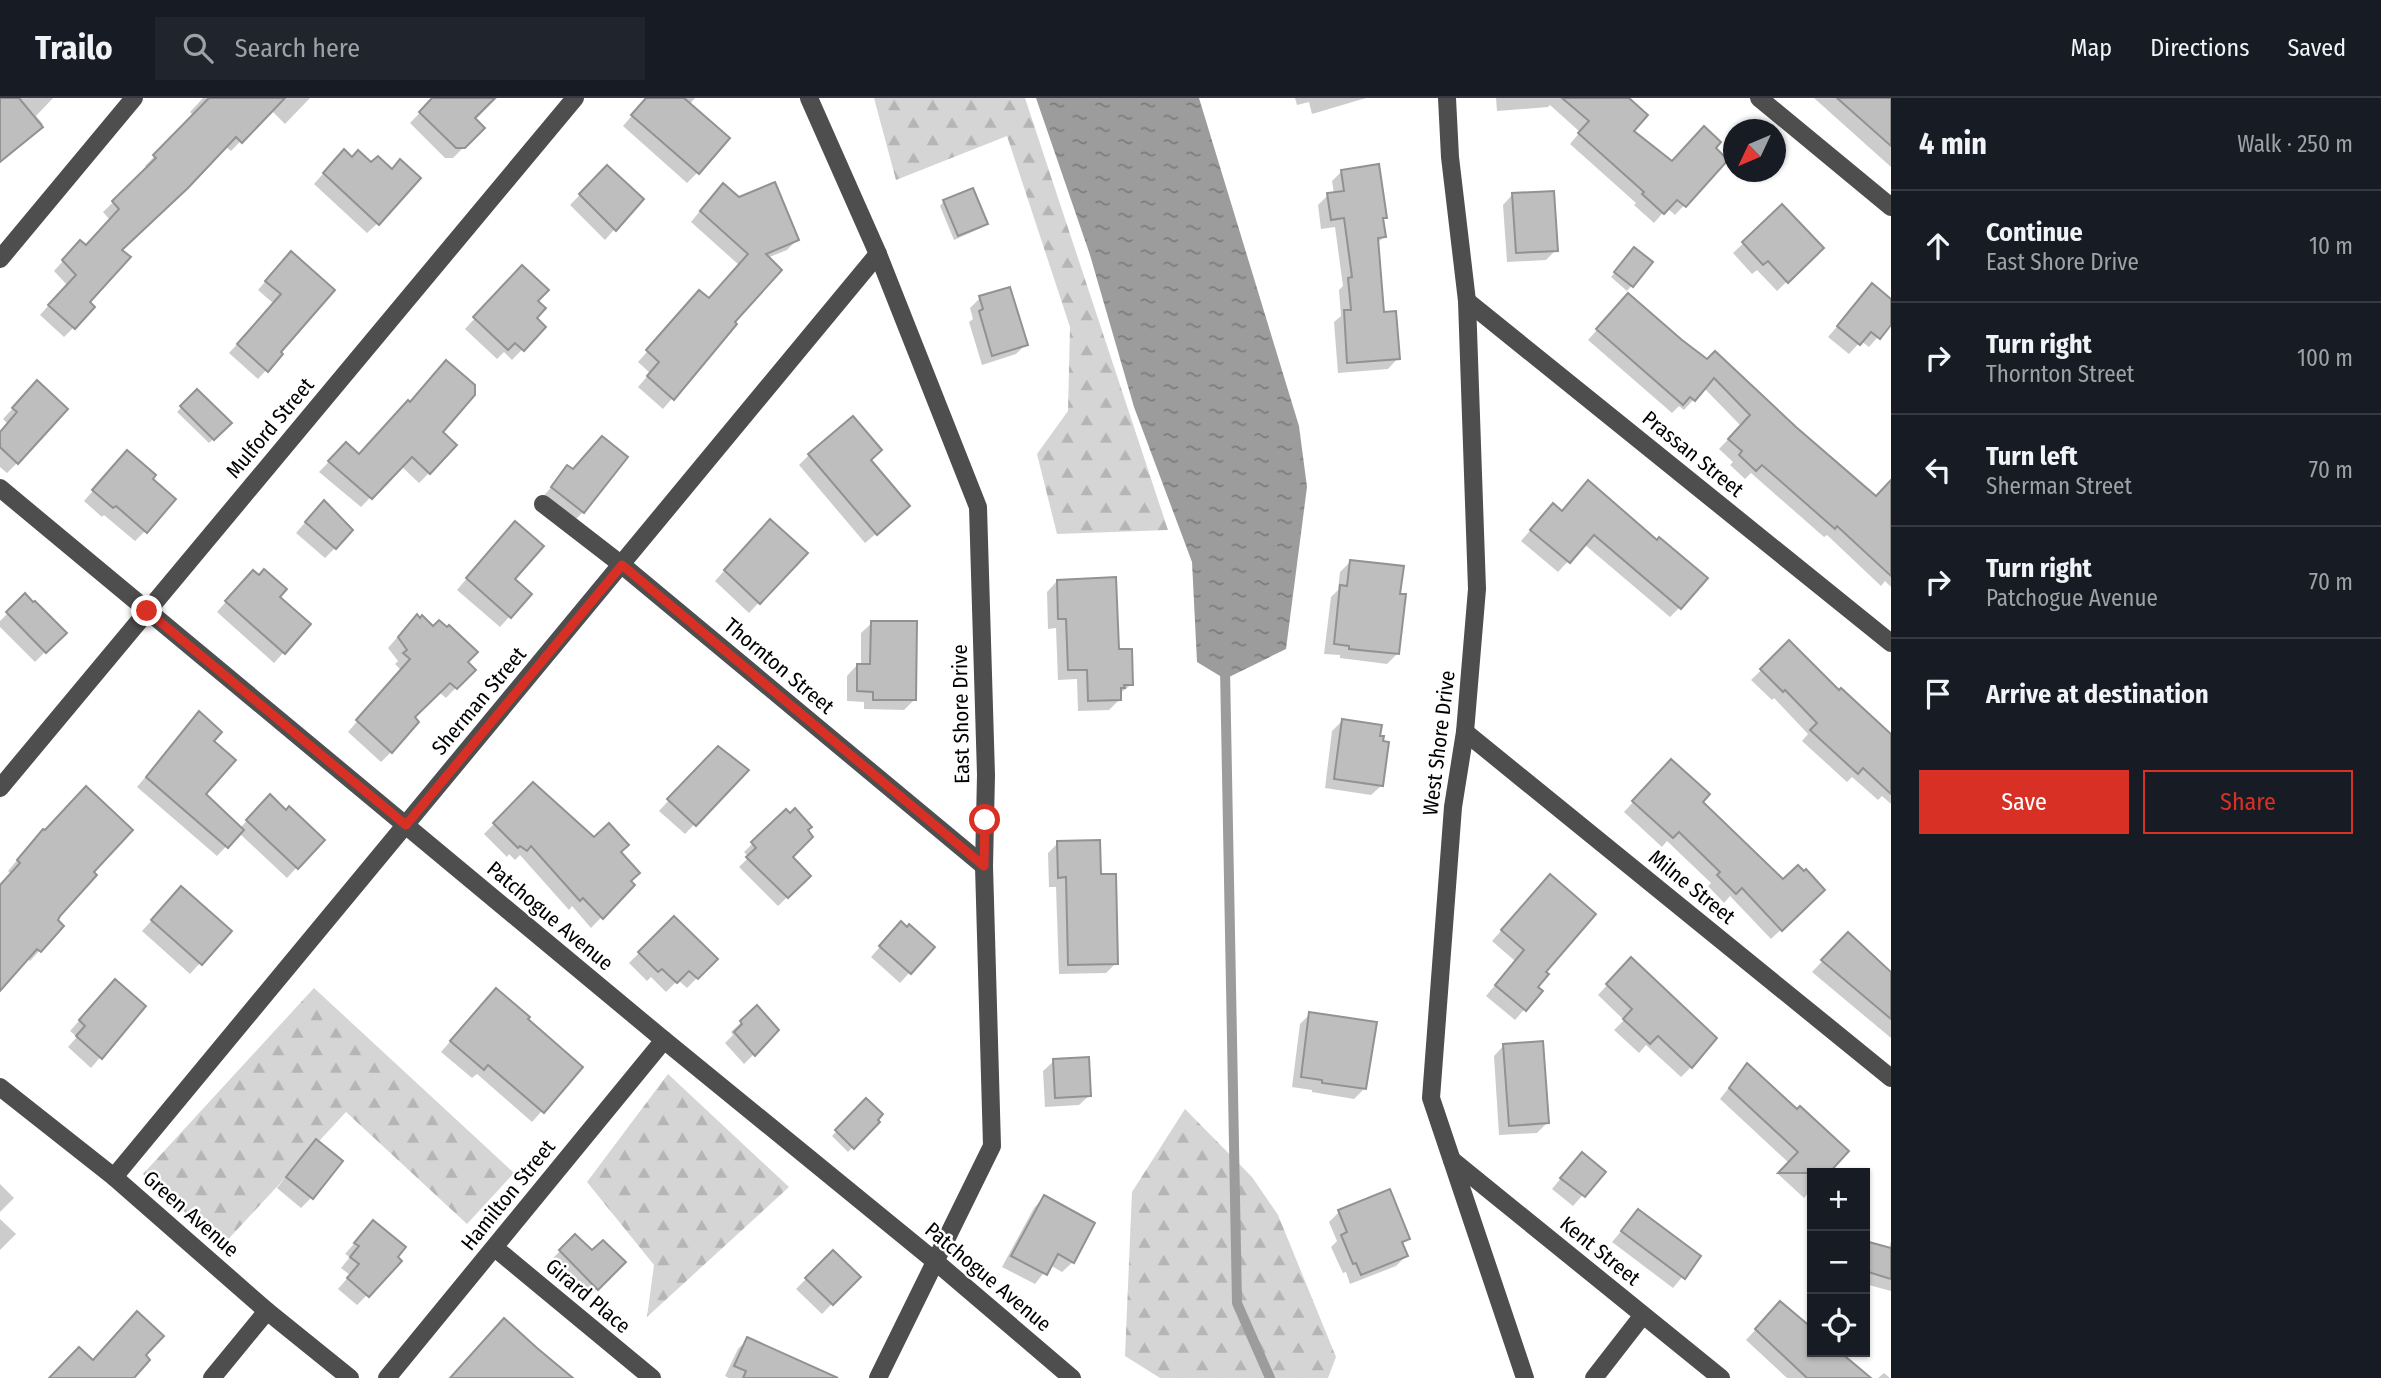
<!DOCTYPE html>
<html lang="en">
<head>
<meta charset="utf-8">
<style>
  body { margin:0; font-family:"Fira Sans Condensed",sans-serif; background:#20242c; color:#f1f3f6 }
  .controls { position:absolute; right:21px; bottom:21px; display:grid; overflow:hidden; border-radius:0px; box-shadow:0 2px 5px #0004 }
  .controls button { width:63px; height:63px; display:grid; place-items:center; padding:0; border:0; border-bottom:2px solid #363941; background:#171b24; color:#f1f3f6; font:35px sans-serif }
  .compass { position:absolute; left:1723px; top:21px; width:63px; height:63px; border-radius:50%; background:#171b24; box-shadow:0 2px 5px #0004; rotate:226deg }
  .stop { position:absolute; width:21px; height:21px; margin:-16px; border:5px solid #d93025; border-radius:50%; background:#fff }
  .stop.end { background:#d93025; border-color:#fff; box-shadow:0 2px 7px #0008 }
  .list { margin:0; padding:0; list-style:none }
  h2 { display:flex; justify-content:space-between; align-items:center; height:91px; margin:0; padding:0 28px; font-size:30px }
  h2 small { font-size:23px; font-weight:400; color:#9ea1a6 }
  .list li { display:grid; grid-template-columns:46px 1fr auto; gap:21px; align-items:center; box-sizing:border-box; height:112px; padding:0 28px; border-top:2px solid #363941 }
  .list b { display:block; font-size:26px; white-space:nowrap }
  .list p { margin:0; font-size:23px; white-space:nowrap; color:#9ea1a6 }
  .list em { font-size:23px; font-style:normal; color:#9ea1a6 }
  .actions { display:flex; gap:14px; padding:21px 28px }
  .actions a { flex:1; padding:16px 0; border:2px solid #d93025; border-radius:0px; text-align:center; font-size:24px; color:#d93025 }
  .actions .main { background:#d93025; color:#fff }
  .icon { flex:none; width:38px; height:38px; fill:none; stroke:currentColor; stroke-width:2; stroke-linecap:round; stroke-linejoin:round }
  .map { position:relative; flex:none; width:1891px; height:1280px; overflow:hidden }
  header { display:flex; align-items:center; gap:42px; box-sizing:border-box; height:98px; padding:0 35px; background:#171b24; border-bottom:2px solid #363941 }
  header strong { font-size:33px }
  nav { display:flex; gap:38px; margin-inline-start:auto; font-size:24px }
  .search { width:490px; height:63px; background:#20242c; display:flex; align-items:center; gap:18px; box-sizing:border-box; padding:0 24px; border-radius:0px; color:#9ea1a6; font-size:26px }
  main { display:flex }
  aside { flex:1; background:#171b24 }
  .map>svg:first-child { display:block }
  .forest { fill:url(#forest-firs) }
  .water { fill:url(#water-ripples) }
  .shadow { fill:#0003 }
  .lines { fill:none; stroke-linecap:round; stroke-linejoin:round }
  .stream { stroke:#9c9c9c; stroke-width:10 }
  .building { fill:#bebebe; stroke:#929292; stroke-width:2 }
  .minor { stroke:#4e4e4e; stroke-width:18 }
  .route { stroke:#d93025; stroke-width:9 }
  .labels { text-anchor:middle; stroke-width:5; stroke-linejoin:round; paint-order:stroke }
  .street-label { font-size:21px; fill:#000; stroke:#fff }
</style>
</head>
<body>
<header>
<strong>Trailo</strong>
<div class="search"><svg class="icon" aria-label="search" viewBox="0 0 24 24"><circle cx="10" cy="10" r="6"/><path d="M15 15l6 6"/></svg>Search here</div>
<nav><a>Map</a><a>Directions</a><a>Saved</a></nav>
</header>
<main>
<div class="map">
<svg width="1891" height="1280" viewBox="0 0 1891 1280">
  <defs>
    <pattern id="forest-firs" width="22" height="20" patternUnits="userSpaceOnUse" patternTransform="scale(1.75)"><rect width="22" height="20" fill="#d5d5d5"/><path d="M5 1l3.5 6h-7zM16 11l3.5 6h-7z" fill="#b5b5b5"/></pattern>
    <pattern id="water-ripples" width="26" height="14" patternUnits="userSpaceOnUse" patternTransform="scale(1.75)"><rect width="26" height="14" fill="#9c9c9c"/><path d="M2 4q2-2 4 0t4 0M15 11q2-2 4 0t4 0" fill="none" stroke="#7d7d7d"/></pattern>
  </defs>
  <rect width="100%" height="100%" fill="#fff"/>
  <g class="forest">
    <polygon points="874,0 1025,0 1168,432 1057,436 1037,356 1068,313 1070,229 1007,38 896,82"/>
    <polygon points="314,890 514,1075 467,1126 346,1014 222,1148 143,1076"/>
    <polygon points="668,976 789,1089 647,1219 654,1167 587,1084"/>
    <polygon points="1185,1011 1252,1079 1278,1117 1336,1259 1328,1280 1160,1280 1125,1258 1132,1094"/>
  </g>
  <polygon class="water" points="1036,0 1199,0 1299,328 1307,389 1286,551 1225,581 1197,564 1192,464 1134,309 1090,157"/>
  <g class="shadow">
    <polygon points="9,0 53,0 36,18 43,26 0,63 0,8"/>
    <polygon points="203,0 310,0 285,26 271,12 231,53 225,48 120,152 74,229 64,239 40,217 67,187 54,173 71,154 85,149 110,122 103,114 148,70 145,68 194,18 190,14"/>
    <polygon points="434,0 497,0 475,22 483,30 453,60 445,60 410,25"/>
    <polygon points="647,0 695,0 689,7 697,75 687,85 623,28"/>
    <polygon points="1295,0 1366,0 1312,16 1309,4 1297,7"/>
    <polygon points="1496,0 1626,0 1631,33 1672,65 1713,50 1726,62 1675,117 1667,110 1654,125 1634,107 1636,105 1570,46 1580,34 1550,7 1548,9 1497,13"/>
    <polygon points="1814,0 1891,0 1891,69"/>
    <polygon points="334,63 378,125 367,135 314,86"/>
    <polygon points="607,69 641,101 605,142 570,107"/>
    <polygon points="1342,73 1385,119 1382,122 1384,139 1377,145 1382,216 1398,260 1388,271 1338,275 1334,224 1341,218 1339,192 1343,188 1335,129 1321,131 1318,107 1328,97 1334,96 1332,83"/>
    <polygon points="1513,96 1556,152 1546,162 1507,164 1503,107"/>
    <polygon points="713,97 797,142 787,152 767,160 733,225 735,227 663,311 638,289 650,275 638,264 690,205 708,202 739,167 691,124"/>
    <polygon points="944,103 986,125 981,130 954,142 940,108"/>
    <polygon points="1782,108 1822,150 1777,193 1757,172 1752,176 1733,155"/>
    <polygon points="1630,156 1651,164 1627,193 1611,179"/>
    <polygon points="282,164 279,254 281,256 258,281 229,255 274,206 258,192"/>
    <polygon points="512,180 536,203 534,220 544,229 512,262 504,254 497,261 465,231"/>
    <polygon points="1872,188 1891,203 1891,224 1869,249 1861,243 1849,256 1828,239"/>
    <polygon points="980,200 1026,246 1016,256 982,267 969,224 973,221 970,210"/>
    <polygon points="1619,207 1681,243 1795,330 1876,400 1891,401 1891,489 1885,483 1881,488 1827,437 1824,439 1751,375 1745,381 1730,367 1733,364 1719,351 1741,328 1704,290 1684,312 1679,308 1672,315 1588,242"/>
    <polygon points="197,293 230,325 209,345 177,314"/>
    <polygon points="27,295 17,365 7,375 0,369 0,335 8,326 3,321"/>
    <polygon points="441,334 429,375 419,385 401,368 361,409 319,374 346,346 359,358"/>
    <polygon points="809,357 869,363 897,418 865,445 799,367"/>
    <polygon points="117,365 150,382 145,433 135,443 104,417 102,419 84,403"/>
    <polygon points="568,369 583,414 573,424 542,400"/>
    <polygon points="1578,395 1680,509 1670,519 1584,446 1558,474 1521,443 1543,418 1561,414"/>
    <polygon points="314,414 335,450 325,460 296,435"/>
    <polygon points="760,433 805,455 749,515 715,483"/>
    <polygon points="505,435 513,482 510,518 500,529 457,492"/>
    <polygon points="1350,464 1398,497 1397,556 1387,566 1340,560 1340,557 1324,556 1331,499 1338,492 1340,474"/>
    <polygon points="1057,483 1118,553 1132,586 1119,596 1120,601 1109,612 1078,613 1077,581 1058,582 1056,530 1048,531 1047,494"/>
    <polygon points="243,484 284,554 274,565 217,514"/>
    <polygon points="25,498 64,535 35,564 0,529 0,523"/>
    <polygon points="872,525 914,602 904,612 864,611 864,604 847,603 847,578 857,567 861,567 861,535"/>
    <polygon points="407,528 465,564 473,572 446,600 439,594 412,620 391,654 381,664 348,634 401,572 395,566 398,563 388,550"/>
    <polygon points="1789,545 1839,594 1891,639 1891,706 1882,698 1878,702 1852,679 1847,684 1802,643 1808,636 1774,600 1772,602 1751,582"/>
    <polygon points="199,615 204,697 240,730 270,698 322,742 287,780 239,735 217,758 137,689"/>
    <polygon points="1342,623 1378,639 1382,687 1371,697 1325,690 1332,633"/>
    <polygon points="708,660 746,672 685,736 659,713"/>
    <polygon points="1661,673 1783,784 1823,792 1771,841 1730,798 1724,805 1708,788 1711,785 1667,743 1662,749 1624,714"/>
    <polygon points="533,686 594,741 619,754 629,784 633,787 591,830 572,808 569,812 520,757 515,762 509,756 507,759 484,736"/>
    <polygon points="786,713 790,759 809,778 778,808 739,769 749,759 744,754"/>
    <polygon points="33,743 91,774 56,822 62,828 30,863 27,860 0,890 0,788 11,776 8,773"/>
    <polygon points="1058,745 1100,778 1116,865 1106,875 1059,876 1056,789 1049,789 1048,755"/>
    <polygon points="1540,789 1544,874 1536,889 1540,893 1515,922 1486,898 1515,863 1492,843"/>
    <polygon points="172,800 229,833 190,876 142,833"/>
    <polygon points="674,820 716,861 687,890 678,882 666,894 651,879 647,883 629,865"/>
    <polygon points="891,836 910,874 900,885 871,859"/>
    <polygon points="1848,836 1891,877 1891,940 1812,874"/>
    <polygon points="1621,872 1691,969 1681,979 1646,947 1639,955 1614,932 1624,922 1598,897"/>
    <polygon points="105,893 144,908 91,970 68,949 77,939 70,933"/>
    <polygon points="486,902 525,921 581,969 532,1024 477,976 472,980 441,954"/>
    <polygon points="757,909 754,956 744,966 725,945 733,937 731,934"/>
    <polygon points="1310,916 1365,990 1354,1001 1312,994 1312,992 1292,989 1300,926"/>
    <polygon points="1504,947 1547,1025 1537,1035 1499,1037 1494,958"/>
    <polygon points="1054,963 1090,997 1079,1007 1045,1009 1043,973"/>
    <polygon points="1747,967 1796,1013 1847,1053 1827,1075 1812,1075 1812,1091 1804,1100 1778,1076 1789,1065 1720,1001"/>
    <polygon points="875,1022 877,1024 848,1054 832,1038 846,1024"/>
    <polygon points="306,1054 311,1100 301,1110 277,1090"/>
    <polygon points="1572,1067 1603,1074 1573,1108 1552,1091"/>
    <polygon points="0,1086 14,1100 0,1114"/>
    <polygon points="1044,1099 1073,1164 1062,1174 1050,1167 1035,1186 1002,1169 1034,1110"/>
    <polygon points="1638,1113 1699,1159 1673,1190 1612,1144"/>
    <polygon points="1339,1114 1408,1140 1402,1147 1406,1158 1396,1168 1350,1186 1346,1174 1343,1175 1331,1149 1337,1143 1329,1124"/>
    <polygon points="0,1121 16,1136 0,1152"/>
    <polygon points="373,1124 367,1197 357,1207 338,1191 350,1177 341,1170 350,1159 345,1156"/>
    <polygon points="575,1138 592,1155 623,1164 587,1201 550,1163"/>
    <polygon points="1891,1143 1891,1193 1865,1186 1865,1150 1869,1146 1889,1151"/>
    <polygon points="833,1154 858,1179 822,1216 796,1191"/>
    <polygon points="1780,1205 1812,1232 1812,1254 1838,1254 1868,1280 1787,1280 1746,1242"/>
    <polygon points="748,1241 796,1280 729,1280 725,1278 738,1251"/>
    <polygon points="1884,1275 1890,1280 1878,1280"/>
  </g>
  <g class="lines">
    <polyline class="stream" points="1225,570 1237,1205 1270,1280"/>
  </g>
  <g class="building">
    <polygon points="0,0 19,0 43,29 0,64"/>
    <polygon points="209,0 285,0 242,45 236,39 188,90 122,152 131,159 90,204 95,209 75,231 48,207 76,177 62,162 80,142 86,147 119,111 112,103 156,60 153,57"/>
    <polygon points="432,0 495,0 475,20 485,30 465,50 456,50 419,14"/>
    <polygon points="646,0 684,0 730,40 699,76 631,17"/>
    <polygon points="1562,0 1629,0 1648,17 1634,33 1672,63 1704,28 1721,44 1716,50 1728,62 1686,109 1677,102 1664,116 1642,96 1644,94 1578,35 1589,23"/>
    <polygon points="1837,0 1891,0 1891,48"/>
    <polygon points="344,51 352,59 358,52 371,64 378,58 392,71 400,61 421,80 379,127 323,75"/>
    <polygon points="1379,66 1387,120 1383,120 1386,139 1378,140 1384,214 1396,213 1400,261 1347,265 1344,212 1351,212 1348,180 1352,179 1344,120 1331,122 1327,95 1344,93 1341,72"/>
    <polygon points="607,67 644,101 616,133 579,96"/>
    <polygon points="775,84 799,142 766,156 782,172 735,224 737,226 674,302 647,278 659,264 646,252 699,192 709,200 748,156 700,113 723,85 739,99"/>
    <polygon points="973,90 988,126 958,138 943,102"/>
    <polygon points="1554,93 1558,153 1516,155 1512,95"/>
    <polygon points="1782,106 1824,150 1788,185 1768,163 1763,167 1742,144"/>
    <polygon points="1634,149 1653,164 1633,189 1614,174"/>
    <polygon points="291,153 335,192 281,254 283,256 268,274 237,246 281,196 265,183"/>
    <polygon points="522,167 549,192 538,203 546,210 537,220 546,229 524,253 515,245 508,252 473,219"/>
    <polygon points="1872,185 1891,201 1891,227 1880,241 1871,234 1860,247 1837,228"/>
    <polygon points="1010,189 1028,247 992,258 979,213 983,211 979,198"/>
    <polygon points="1628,195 1682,242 1707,261 1715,253 1796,329 1876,398 1891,382 1891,478 1837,428 1835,431 1762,367 1756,373 1739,357 1742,353 1728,341 1750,317 1714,280 1695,303 1690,299 1683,307 1596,231"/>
    <polygon points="446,262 475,287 475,297 443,334 457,347 430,376 412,359 372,401 328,363 346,344 359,356 408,302 410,304"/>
    <polygon points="37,282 68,311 18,366 0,349 0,334 17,314 12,310"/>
    <polygon points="197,291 232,325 214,342 180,308"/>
    <polygon points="853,318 882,352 871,362 910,408 877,437 808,356"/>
    <polygon points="602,338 628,359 584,415 551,389 567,367 573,371"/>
    <polygon points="127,352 156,377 153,381 176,401 147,435 116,408 113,410 92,392"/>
    <polygon points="1588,382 1657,442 1659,439 1708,480 1681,511 1594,437 1570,465 1530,432 1553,405 1562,413"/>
    <polygon points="324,402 353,432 336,451 305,424"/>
    <polygon points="770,421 808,455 760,506 724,472"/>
    <polygon points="515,423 544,448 515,481 532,496 511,520 466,480"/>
    <polygon points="1350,462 1404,468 1400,496 1406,496 1399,556 1349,551 1349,548 1334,546 1340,487 1347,488"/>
    <polygon points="264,471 287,491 280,499 311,526 285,556 225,503 253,472 259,477"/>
    <polygon points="1116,479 1119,551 1132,551 1133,587 1124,587 1125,590 1121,590 1121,602 1088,603 1087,572 1068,572 1066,521 1058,521 1057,482"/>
    <polygon points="25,495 33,504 35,503 67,535 46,555 6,514"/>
    <polygon points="417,516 420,520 422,517 433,528 439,522 447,529 449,527 478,554 468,564 476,572 457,591 450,585 415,619 419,624 392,655 356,622 410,561 403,555 407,552 398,539"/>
    <polygon points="871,523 917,523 916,602 873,602 873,594 857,593 857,566 870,566"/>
    <polygon points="1789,542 1839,592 1841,590 1891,636 1891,696 1863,670 1858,676 1810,632 1817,625 1785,592 1783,594 1760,571"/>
    <polygon points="199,613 222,634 214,643 236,662 206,696 244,732 228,750 146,679"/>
    <polygon points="1342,621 1382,627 1380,638 1384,638 1383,643 1389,644 1383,688 1334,681"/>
    <polygon points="718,648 749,672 696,728 667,701"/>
    <polygon points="1671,661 1710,696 1703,704 1783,781 1798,767 1804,773 1806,771 1825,792 1782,833 1742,790 1736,796 1717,777 1720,774 1679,734 1673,740 1632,703"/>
    <polygon points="533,684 594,739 609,725 629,747 621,754 640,775 631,783 635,787 603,821 583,800 580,803 531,748 527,753 520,748 518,750 493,725"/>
    <polygon points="86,688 133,732 94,774 97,777 60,818 58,822 64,828 41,854 37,851 0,893 0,787 20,765 17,762 43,731 45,732"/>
    <polygon points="270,696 286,712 289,708 325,742 298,771 246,722"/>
    <polygon points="795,710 812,729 808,732 813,739 793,759 811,778 788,800 746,759 756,750 751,744 786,711 790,715"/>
    <polygon points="1100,742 1101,776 1116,776 1118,866 1068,867 1066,779 1058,780 1057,743"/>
    <polygon points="1550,776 1596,816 1546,874 1549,876 1538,889 1543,893 1526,913 1495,887 1524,852 1501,832"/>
    <polygon points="181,788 232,833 202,867 151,822"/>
    <polygon points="674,818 718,861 698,881 689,873 677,885 662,871 658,874 638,854"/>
    <polygon points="901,823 907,829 909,826 935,849 911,876 879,848"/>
    <polygon points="1848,834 1891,874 1891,921 1821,862"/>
    <polygon points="1631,859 1717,940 1692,970 1658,938 1650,946 1623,921 1632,911 1606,886"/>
    <polygon points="115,881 146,908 102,961 76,938 85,928 79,922"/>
    <polygon points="496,890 530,919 528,921 583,969 544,1015 488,967 484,972 450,943"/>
    <polygon points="757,907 779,932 755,958 734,934 742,926 740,923"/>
    <polygon points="1309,914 1377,924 1366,991 1322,985 1322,982 1301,979"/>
    <polygon points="1543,943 1549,1025 1509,1028 1503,946"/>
    <polygon points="1089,959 1091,998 1055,1000 1053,961"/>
    <polygon points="1747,965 1797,1011 1800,1008 1849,1053 1829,1075 1778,1075 1798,1054 1729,990"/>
    <polygon points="866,1000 883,1016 878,1022 880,1024 854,1051 835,1032"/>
    <polygon points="316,1041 343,1063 313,1101 286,1079"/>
    <polygon points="1582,1054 1606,1074 1585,1099 1560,1080"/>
    <polygon points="1390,1091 1410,1141 1402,1144 1408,1158 1361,1177 1356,1165 1353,1166 1341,1137 1347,1134 1338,1112"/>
    <polygon points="1044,1097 1095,1125 1074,1165 1058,1156 1047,1177 1011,1158"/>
    <polygon points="1638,1111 1701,1158 1685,1181 1621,1133"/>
    <polygon points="373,1122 406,1149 398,1159 402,1163 369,1199 347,1180 359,1166 350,1159 359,1148 354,1145"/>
    <polygon points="575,1136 592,1152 603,1142 626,1164 598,1192 559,1152"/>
    <polygon points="1869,1144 1891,1150 1891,1181 1865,1173 1865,1158"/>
    <polygon points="833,1152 861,1179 833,1207 805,1180"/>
    <polygon points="1780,1203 1812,1230 1812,1254 1840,1254 1871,1280 1807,1280 1755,1231"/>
    <polygon points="137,1213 164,1238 146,1257 150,1262 134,1280 49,1280 79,1249 93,1262"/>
    <polygon points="504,1220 537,1250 573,1280 450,1280"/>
    <polygon points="747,1239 838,1280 743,1280 746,1273 734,1268"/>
  </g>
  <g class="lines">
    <g class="minor">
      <polyline points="809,0 878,156 978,409 986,677 984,768 992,1048 878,1280"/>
      <polyline points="1447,0 1450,59 1467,203 1477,491 1465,634 1453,709 1431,1000 1525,1280"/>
      <polyline points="1759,0 1891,109"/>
      <polyline points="0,161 134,0"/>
      <polyline points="1467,203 1891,545"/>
      <polyline points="0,390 664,942 936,1164 1072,1280"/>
      <polyline points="543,406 622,467 984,768"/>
      <polyline points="1465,634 1891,980"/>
      <polyline points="0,690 575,0"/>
      <polyline points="0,989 114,1079 267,1213 350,1280"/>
      <polyline points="1452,1062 1721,1280"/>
      <polyline points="114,1079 878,156"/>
      <polyline points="495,1150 652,1280"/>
      <polyline points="212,1280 267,1213"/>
      <polyline points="387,1280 664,942"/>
      <polyline points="1594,1280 1643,1217"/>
    </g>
  </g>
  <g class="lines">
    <polyline class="route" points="147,513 406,727 622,467 984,768 985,722"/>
  </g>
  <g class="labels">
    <g class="street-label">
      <text transform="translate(270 330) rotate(-50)" y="7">Mulford Street</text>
      <text transform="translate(1693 356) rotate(39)" y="7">Prassan Street</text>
      <text transform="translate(779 568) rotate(40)" y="7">Thornton Street</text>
      <text transform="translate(479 603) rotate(-50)" y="7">Sherman Street</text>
      <text transform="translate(961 616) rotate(-91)" y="7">East Shore Drive</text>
      <text transform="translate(1439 645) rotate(-83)" y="7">West Shore Drive</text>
      <text transform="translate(1692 789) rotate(39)" y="7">Milne Street</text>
      <text transform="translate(550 818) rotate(40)" y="7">Patchogue Avenue</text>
      <text transform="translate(508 1097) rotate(-51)" y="7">Hamilton Street</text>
      <text transform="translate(191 1116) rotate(41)" y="7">Green Avenue</text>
      <text transform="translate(1600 1153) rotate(39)" y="7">Kent Street</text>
      <text transform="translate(988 1179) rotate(40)" y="7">Patchogue Avenue</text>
      <text transform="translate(588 1198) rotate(40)" y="7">Girard Place</text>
    </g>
  </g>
</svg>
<div class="controls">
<button>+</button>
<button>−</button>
<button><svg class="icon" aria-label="locate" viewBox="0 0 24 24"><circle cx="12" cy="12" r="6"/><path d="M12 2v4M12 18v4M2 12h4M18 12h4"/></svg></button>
</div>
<svg class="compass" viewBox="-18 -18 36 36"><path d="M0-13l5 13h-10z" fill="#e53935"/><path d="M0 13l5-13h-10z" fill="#9ea1a6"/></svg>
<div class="stop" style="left:985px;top:722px"></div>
<div class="stop end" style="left:147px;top:513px"></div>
</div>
<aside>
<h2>4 min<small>Walk · 250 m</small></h2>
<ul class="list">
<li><svg class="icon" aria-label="ahead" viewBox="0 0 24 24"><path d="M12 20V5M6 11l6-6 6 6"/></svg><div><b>Continue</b><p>East Shore Drive</p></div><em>10 m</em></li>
<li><svg class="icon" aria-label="right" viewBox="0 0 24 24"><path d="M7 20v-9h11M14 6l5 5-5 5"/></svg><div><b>Turn right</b><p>Thornton Street</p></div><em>100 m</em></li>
<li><svg class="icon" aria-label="left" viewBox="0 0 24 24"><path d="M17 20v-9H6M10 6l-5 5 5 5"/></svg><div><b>Turn left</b><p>Sherman Street</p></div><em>70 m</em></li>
<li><svg class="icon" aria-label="right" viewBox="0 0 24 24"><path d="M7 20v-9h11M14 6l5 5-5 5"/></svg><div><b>Turn right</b><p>Patchogue Avenue</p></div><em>70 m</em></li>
<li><svg class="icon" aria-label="arrive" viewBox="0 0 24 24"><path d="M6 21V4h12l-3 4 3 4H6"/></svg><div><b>Arrive at destination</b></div></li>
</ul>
<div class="actions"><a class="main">Save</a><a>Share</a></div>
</aside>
</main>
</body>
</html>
